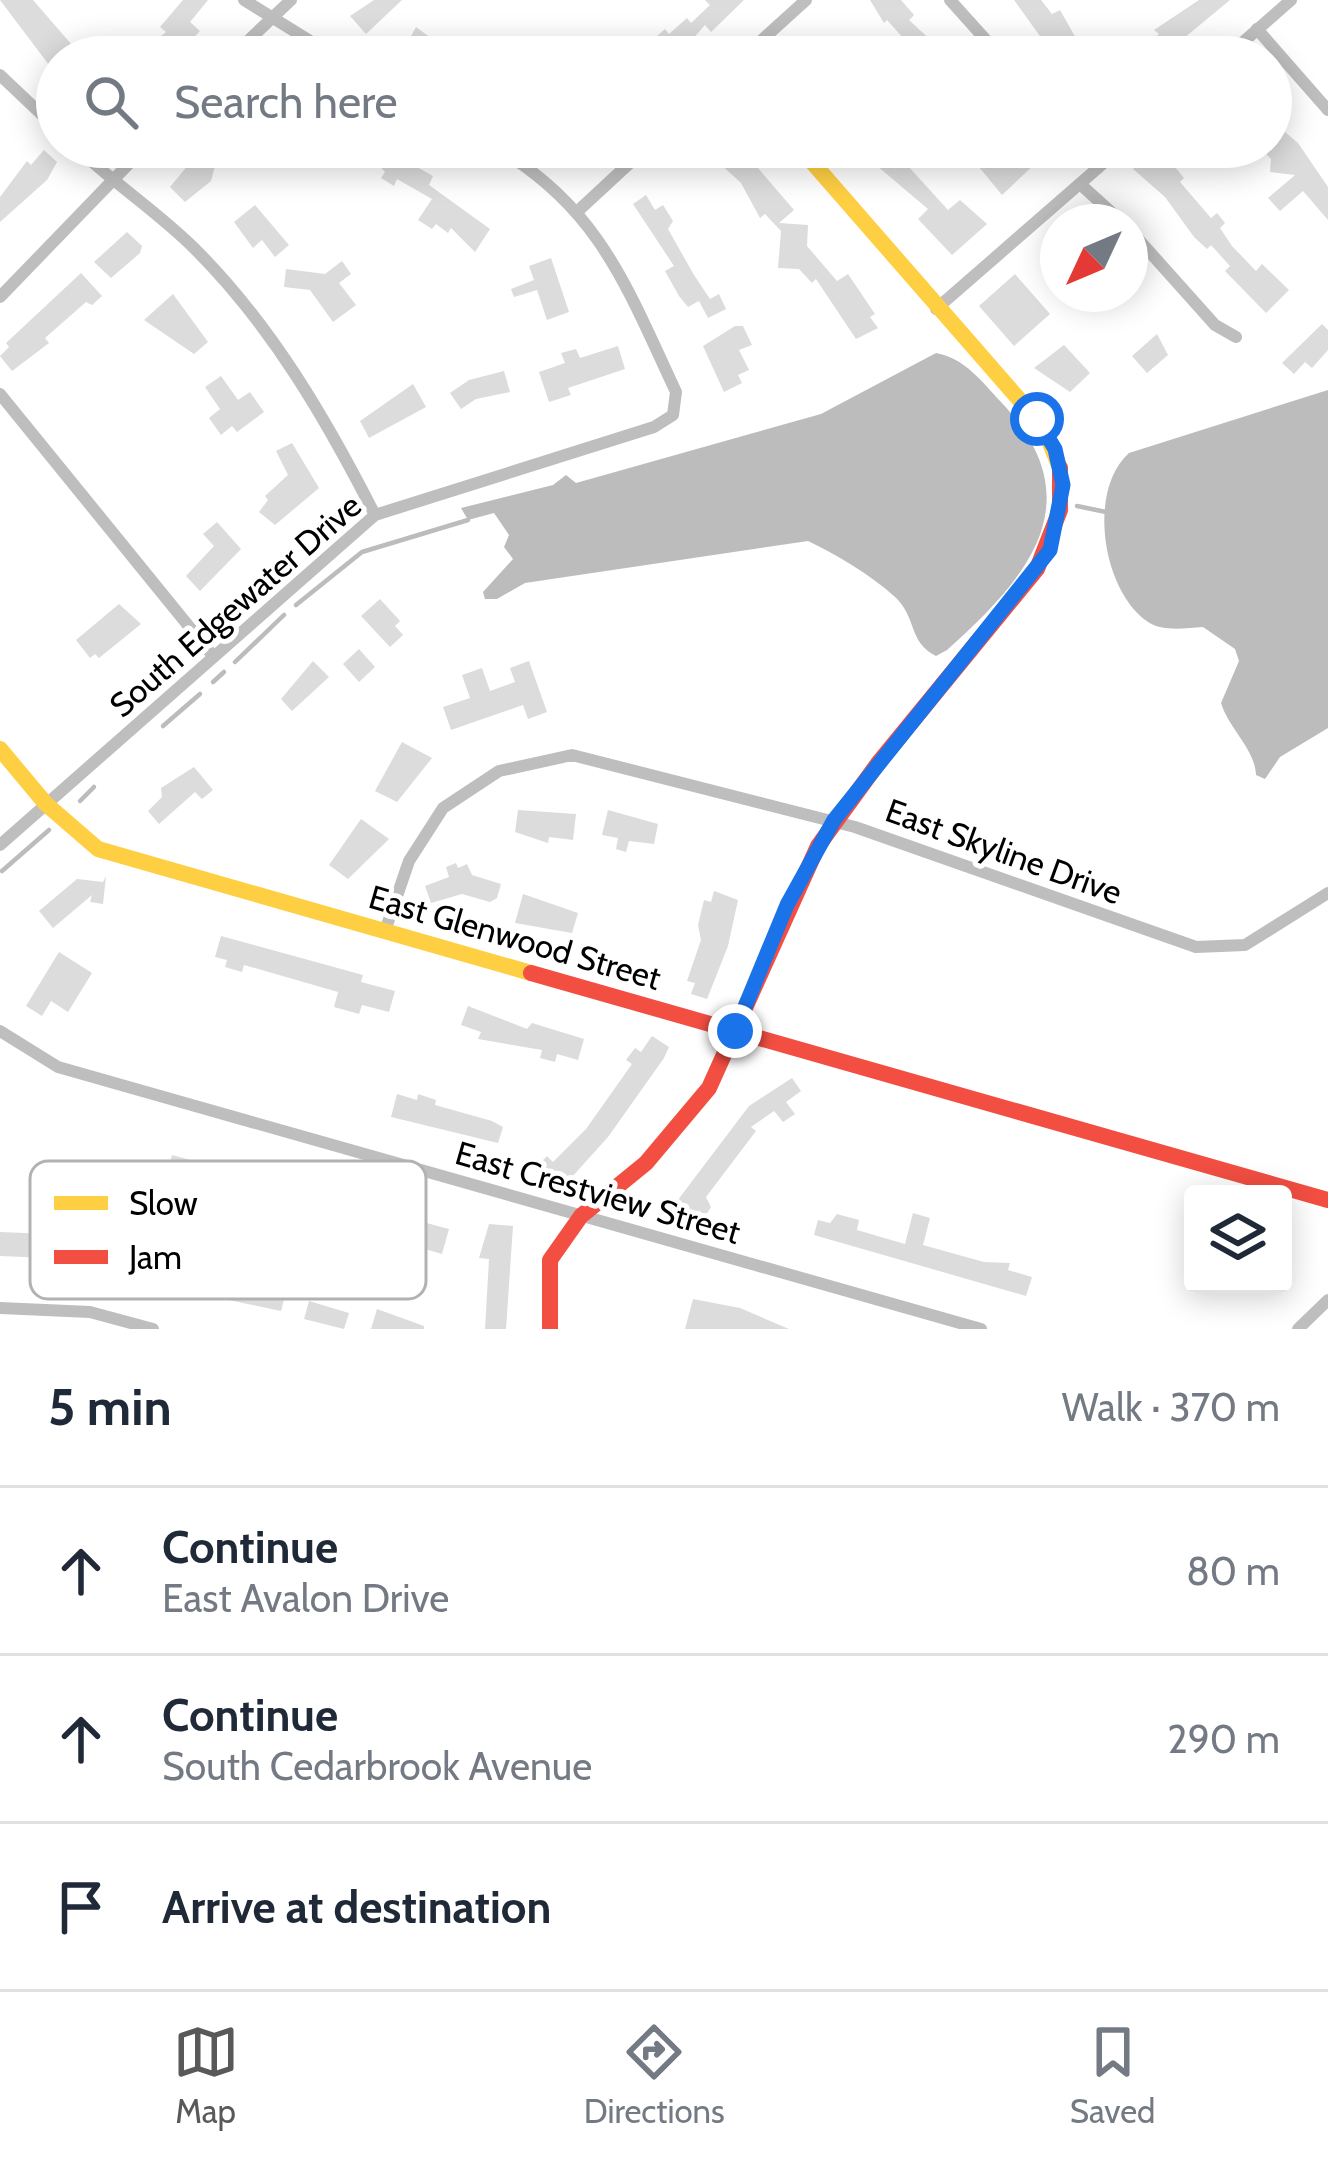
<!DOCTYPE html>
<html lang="en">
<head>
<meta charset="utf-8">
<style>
  body { margin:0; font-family:Cabin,sans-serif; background:#f2f2f3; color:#1f2937 }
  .controls { position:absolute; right:36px; bottom:36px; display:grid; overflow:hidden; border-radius:12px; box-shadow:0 6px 30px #0003 }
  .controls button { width:108px; height:108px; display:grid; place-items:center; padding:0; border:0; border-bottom:3px solid #e0e1e3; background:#fff; color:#1f2937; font:60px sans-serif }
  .compass { position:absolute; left:1040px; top:204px; width:108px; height:108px; border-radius:50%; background:#fff; box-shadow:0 6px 30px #0003; rotate:226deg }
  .stop { position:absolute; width:36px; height:36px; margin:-27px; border:9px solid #1a73e8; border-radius:50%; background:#fff }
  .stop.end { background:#1a73e8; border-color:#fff; box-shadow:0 3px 12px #0008 }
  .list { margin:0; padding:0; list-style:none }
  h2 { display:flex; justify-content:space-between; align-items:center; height:156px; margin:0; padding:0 48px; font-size:51px }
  h2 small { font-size:39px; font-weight:400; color:#747a83 }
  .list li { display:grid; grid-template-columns:78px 1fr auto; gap:36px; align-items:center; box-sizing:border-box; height:168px; padding:0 48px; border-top:3px solid #e0e1e3 }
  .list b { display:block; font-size:45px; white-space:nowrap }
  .list p { margin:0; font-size:39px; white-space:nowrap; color:#747a83 }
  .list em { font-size:39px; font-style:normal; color:#747a83 }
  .icon { flex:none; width:66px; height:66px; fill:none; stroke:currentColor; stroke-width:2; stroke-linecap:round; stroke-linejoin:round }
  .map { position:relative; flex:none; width:1328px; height:1329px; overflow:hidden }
  .search { position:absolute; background:#fff; box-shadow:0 6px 30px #0003; left:36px; right:36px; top:36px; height:132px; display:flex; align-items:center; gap:30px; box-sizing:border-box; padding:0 42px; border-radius:66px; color:#747a83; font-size:45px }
  .sheet { height:660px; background:#fff }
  nav { display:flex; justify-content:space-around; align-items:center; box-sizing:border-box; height:168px; border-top:3px solid #e0e1e3; background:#fff; font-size:33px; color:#747a83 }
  nav a { display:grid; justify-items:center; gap:6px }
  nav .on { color:#595959 }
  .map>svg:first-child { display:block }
  .water { fill:#bcbcbc }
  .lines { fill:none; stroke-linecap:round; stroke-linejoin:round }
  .stream { stroke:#bcbcbc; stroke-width:4.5 }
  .building { fill:#dcdcdc }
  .street { stroke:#bebebe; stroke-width:12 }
  .slow { stroke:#ffcf43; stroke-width:16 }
  .jam { stroke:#f24e42; stroke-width:16 }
  .route { stroke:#1a73e8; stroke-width:15 }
  .labels { text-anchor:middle; stroke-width:10; stroke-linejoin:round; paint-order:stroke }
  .street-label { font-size:33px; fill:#000; stroke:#fff }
  .key { fill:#fff; stroke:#b2b2b2; stroke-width:3 }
  .key-label { font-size:33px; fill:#000 }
</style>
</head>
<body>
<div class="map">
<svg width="1328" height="1329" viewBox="0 0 1328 1329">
  <rect width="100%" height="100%" fill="#fff"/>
  <g class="water">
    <path d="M936 353C965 358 982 382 1001 402 1093 500 1031 575 947 650L936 656C908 642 917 617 895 597 871 575 837 555 808 541L525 583 497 599H485L483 592 513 559 504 547 509 535 494 513 468 520 461 508 553 485 566 475 576 483 821 414Z"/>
    <path d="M1328 390V728L1280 757 1265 779 1256 775C1255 749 1229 729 1221 703L1239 661 1235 649 1203 627C1186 628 1163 632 1148 622 1102 591 1087 490 1129 453Z"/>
  </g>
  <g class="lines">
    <g class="stream">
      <polyline points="1077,506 1106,512"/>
      <polyline points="296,605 362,552 468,520"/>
      <polyline points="235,662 284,615"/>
      <polyline points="213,682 224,672"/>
      <polyline points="163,726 200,694"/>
      <polyline points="80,801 94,787"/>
      <polyline points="2,871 49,830"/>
    </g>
  </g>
  <g class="building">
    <polygon points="0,0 33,0 72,45 49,65"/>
    <polygon points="183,0 208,0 190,22 200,31 175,57 136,57 166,32 160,27"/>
    <polygon points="374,0 402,0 366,34 350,16"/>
    <polygon points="705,0 744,0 711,32 705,25 677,57 645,57 652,50 647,45 665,29 669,34 687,18 691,23 710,5"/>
    <polygon points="870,0 901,0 914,15 909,20 949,57 906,57 914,50 887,20 884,23"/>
    <polygon points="1014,0 1041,0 1052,14 1060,10 1082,49 1055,57"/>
    <polygon points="1199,0 1230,0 1161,57 1148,57 1142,49 1159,34 1154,30"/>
    <polygon points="416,27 431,38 465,57 419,57 404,49"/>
    <polygon points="1271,120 1298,143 1328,187 1328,220 1303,191 1280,211 1268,198 1295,175 1270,172 1271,159 1260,147 1271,147"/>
    <polygon points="203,147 233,147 215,166 211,181 185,202 170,187"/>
    <polygon points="350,147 402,147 399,152 410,163 433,176 429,185 490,229 475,252 451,228 448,233 436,224 432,229 418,220 432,199 397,179 394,186 381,178 385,172 375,161"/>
    <polygon points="702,147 740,147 794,210 779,223 808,225 807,246 837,281 848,274 875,314 870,317 878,328 856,339 816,279 812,283 799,269 778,268 781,231 765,214 760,218 741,183"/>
    <polygon points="866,147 902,151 913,162 908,166 948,210 960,200 987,224 952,255 918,219 928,209 876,165"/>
    <polygon points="1025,147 1053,147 1002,195 979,167 993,154 997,159 1004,153 1010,160"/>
    <polygon points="44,150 57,162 47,180 0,222 0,197 27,161 31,165"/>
    <polygon points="1148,156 1156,166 1162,162 1175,167 1184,178 1180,182 1211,218 1217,213 1225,223 1220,228 1232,246 1256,271 1262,264 1289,290 1266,313 1225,271 1230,266 1211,245 1207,249 1194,237 1165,197 1133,169"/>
    <polygon points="646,195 655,210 663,205 673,221 668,229 694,275 710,299 719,294 726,309 708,318 699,301 688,307 679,296 665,271 674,266 633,204"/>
    <polygon points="255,205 289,245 275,257 262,240 253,248 234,222"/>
    <polygon points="127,232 142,246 140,253 111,278 94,262"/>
    <polygon points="551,258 569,312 547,320 537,290 514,297 511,289 534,280 529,266"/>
    <polygon points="342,261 351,274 339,283 356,305 333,322 310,290 284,287 286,269 325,274"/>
    <polygon points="81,273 102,296 92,305 86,302 45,338 49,343 12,371 0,356 9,347 6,343"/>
    <polygon points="1015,274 1050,314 1014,346 979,306"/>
    <polygon points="173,294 208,342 194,354 144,320"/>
    <polygon points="1322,324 1328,330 1328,350 1312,368 1305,362 1294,374 1282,363"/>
    <polygon points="735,326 743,326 752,345 739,350 749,370 738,375 742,383 724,392 703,346"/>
    <polygon points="1157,334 1168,355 1147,373 1132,356"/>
    <polygon points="1064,345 1090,373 1070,392 1034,368"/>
    <polygon points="618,346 625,369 568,388 571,395 549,402 539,372 565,363 561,353 576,349 580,358"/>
    <polygon points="504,371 510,392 476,399 461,409 450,393 469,380"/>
    <polygon points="221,376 238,400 250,392 264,412 237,432 232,426 221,435 209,418 220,409 205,387"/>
    <polygon points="413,384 426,407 369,438 360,421"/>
    <polygon points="292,443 319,488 275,525 259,512 268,500 265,496 288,475 276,451"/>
    <polygon points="217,522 241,549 200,591 186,576 214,546 203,534"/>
    <polygon points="380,599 400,621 395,626 403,635 390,647 361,616"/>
    <polygon points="119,604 141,624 99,658 95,654 90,658 76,640"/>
    <polygon points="359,649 375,667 359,682 343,664"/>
    <polygon points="313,661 329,677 292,711 281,699"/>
    <polygon points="529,661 547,712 528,719 523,705 451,730 443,707 470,698 462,675 482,668 490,691 515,682 510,668"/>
    <polygon points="402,742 432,758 397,802 375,791"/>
    <polygon points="194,767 213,790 202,799 195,792 159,824 148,811 162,797 161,788"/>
    <polygon points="518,810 576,814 573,840 549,837 548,843 515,832"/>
    <polygon points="608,810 658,824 654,844 629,841 626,852 616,849 618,838 602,835"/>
    <polygon points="361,819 389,839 348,879 329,865"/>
    <polygon points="456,863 458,868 467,864 472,875 501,884 497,898 490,902 462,894 431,903 425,886 449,877 446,867"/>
    <polygon points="106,876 103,904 90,902 92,895 53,928 39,911 77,879 103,882"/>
    <polygon points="714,891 738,900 728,946 707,999 691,994 695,983 687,981 701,940 698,925 704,900 711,902"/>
    <polygon points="523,894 578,913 572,933 515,923"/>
    <polygon points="221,936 363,975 361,982 395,991 389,1012 362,1005 359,1014 334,1007 338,992 244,965 242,972 225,967 227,960 215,957"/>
    <polygon points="59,952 92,973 68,1012 51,1001 42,1016 26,1006"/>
    <polygon points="468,1006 527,1029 532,1023 584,1039 578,1060 557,1054 555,1062 540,1058 542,1050 478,1039 481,1032 461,1025"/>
    <polygon points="652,1036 669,1047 664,1058 608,1137 571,1178 565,1175 552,1188 534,1169 547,1156 553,1162 586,1129 632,1064 626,1060 635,1048 641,1052"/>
    <polygon points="792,1078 801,1091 786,1102 795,1114 783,1122 774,1111 751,1127 756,1131 706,1197 711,1207 699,1226 671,1209 749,1106"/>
    <polygon points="397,1094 417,1100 418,1094 436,1100 435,1105 492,1121 503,1127 498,1143 391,1117"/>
    <polygon points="172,1155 449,1229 442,1254 425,1249 423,1257 408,1253 411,1245 385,1238 383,1245 368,1240 370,1234 328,1221 324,1236 307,1231 311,1217 272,1205 269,1215 238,1205 240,1197 225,1190 194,1181 192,1189 177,1184 180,1177 167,1173"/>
    <polygon points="913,1213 930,1218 923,1245 984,1262 1010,1263 1008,1270 1032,1277 1026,1296 814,1235 818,1220 830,1223 837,1214 859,1220 857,1230 905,1244"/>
    <polygon points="489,1224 513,1226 506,1329 485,1329 489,1259 479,1258"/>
    <polygon points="0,1232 49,1234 48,1258 0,1256"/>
    <polygon points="231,1276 246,1281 248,1276 286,1292 281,1311 224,1299"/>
    <polygon points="693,1299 740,1308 789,1329 685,1329"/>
    <polygon points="309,1301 349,1313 344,1329 304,1319"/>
    <polygon points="377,1309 424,1326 424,1329 371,1329"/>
  </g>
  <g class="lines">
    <g class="street">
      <polyline points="244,0 336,57"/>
      <polyline points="950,0 995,50"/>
      <polyline points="1257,29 1328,110"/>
      <polyline points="231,57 291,0"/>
      <polyline points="743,57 806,0"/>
      <polyline points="1226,57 1291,0"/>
      <polyline points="0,75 57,129"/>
      <path d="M76 147C113 183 158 212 195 249 272 326 326 419 375 515"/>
      <polyline points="1080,184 1122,222"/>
      <polyline points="579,210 647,147"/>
      <polyline points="1130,230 1215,325 1236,337"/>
      <polyline points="0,297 145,147"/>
      <polyline points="936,309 1122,147"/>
      <polyline points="0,394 213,656"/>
      <path d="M0 845 375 515 654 427 673 415 676 392C627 288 600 208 495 147"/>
      <polyline points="385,931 409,861 443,808 499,771 572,755 855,827 1196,947 1245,945 1328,893"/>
      <polyline points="0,1031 58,1067 981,1329"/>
      <polyline points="0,1308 90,1312 153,1329"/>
      <polyline points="1298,1329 1328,1300"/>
    </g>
    <g class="slow">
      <polyline points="799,147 1044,428 1060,468"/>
      <polyline points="0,749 46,804 98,849 531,973"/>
    </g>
    <g class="jam">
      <polyline points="531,973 1328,1200"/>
      <polyline points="550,1329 550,1260 581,1216 646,1163 709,1088 818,846 879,762 1037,569 1060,510 1060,468"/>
    </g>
  </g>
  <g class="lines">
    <polyline class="route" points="735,1031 787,905 834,820 1050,550 1063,485 1055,449 1037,419"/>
  </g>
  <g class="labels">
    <g class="street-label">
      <text transform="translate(235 605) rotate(-41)" y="12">South Edgewater Drive</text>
      <text transform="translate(1004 851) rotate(20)" y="12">East Skyline Drive</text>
      <text transform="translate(515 937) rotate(16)" y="12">East Glenwood Street</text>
      <text transform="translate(598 1192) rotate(16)" y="12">East Crestview Street</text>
    </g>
  </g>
  <rect x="30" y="1161" width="396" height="138" rx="18" class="key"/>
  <rect x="54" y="1196" width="54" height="14" fill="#ffcf43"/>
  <rect x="54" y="1250" width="54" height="14" fill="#f24e42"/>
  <g class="key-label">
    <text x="129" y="1215">Slow</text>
    <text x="129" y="1269">Jam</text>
  </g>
</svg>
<div class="controls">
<button><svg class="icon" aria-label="layers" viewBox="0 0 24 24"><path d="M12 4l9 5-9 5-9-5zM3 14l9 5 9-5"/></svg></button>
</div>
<svg class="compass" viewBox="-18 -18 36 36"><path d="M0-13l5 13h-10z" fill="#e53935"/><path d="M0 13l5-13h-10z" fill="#747a83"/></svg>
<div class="stop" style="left:1037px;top:419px"></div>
<div class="stop end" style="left:735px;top:1031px"></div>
<div class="search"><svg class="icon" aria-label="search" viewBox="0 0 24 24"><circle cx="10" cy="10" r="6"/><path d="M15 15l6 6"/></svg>Search here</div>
</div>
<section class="sheet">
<h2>5 min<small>Walk · 370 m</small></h2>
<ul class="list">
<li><svg class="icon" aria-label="ahead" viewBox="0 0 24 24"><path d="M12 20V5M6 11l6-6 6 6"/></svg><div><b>Continue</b><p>East Avalon Drive</p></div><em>80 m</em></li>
<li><svg class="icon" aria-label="ahead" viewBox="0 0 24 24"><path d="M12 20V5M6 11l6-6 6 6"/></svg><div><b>Continue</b><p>South Cedarbrook Avenue</p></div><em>290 m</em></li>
<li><svg class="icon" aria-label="arrive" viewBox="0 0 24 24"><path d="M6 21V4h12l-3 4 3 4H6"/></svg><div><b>Arrive at destination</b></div></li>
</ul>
</section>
<nav>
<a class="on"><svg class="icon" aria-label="map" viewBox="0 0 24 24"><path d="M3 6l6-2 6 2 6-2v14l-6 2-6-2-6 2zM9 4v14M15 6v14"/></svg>Map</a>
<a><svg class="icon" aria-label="directions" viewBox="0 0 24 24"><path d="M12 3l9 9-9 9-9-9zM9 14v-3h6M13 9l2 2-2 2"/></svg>Directions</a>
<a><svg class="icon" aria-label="saved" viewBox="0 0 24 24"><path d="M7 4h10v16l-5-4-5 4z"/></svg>Saved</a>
</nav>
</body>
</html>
